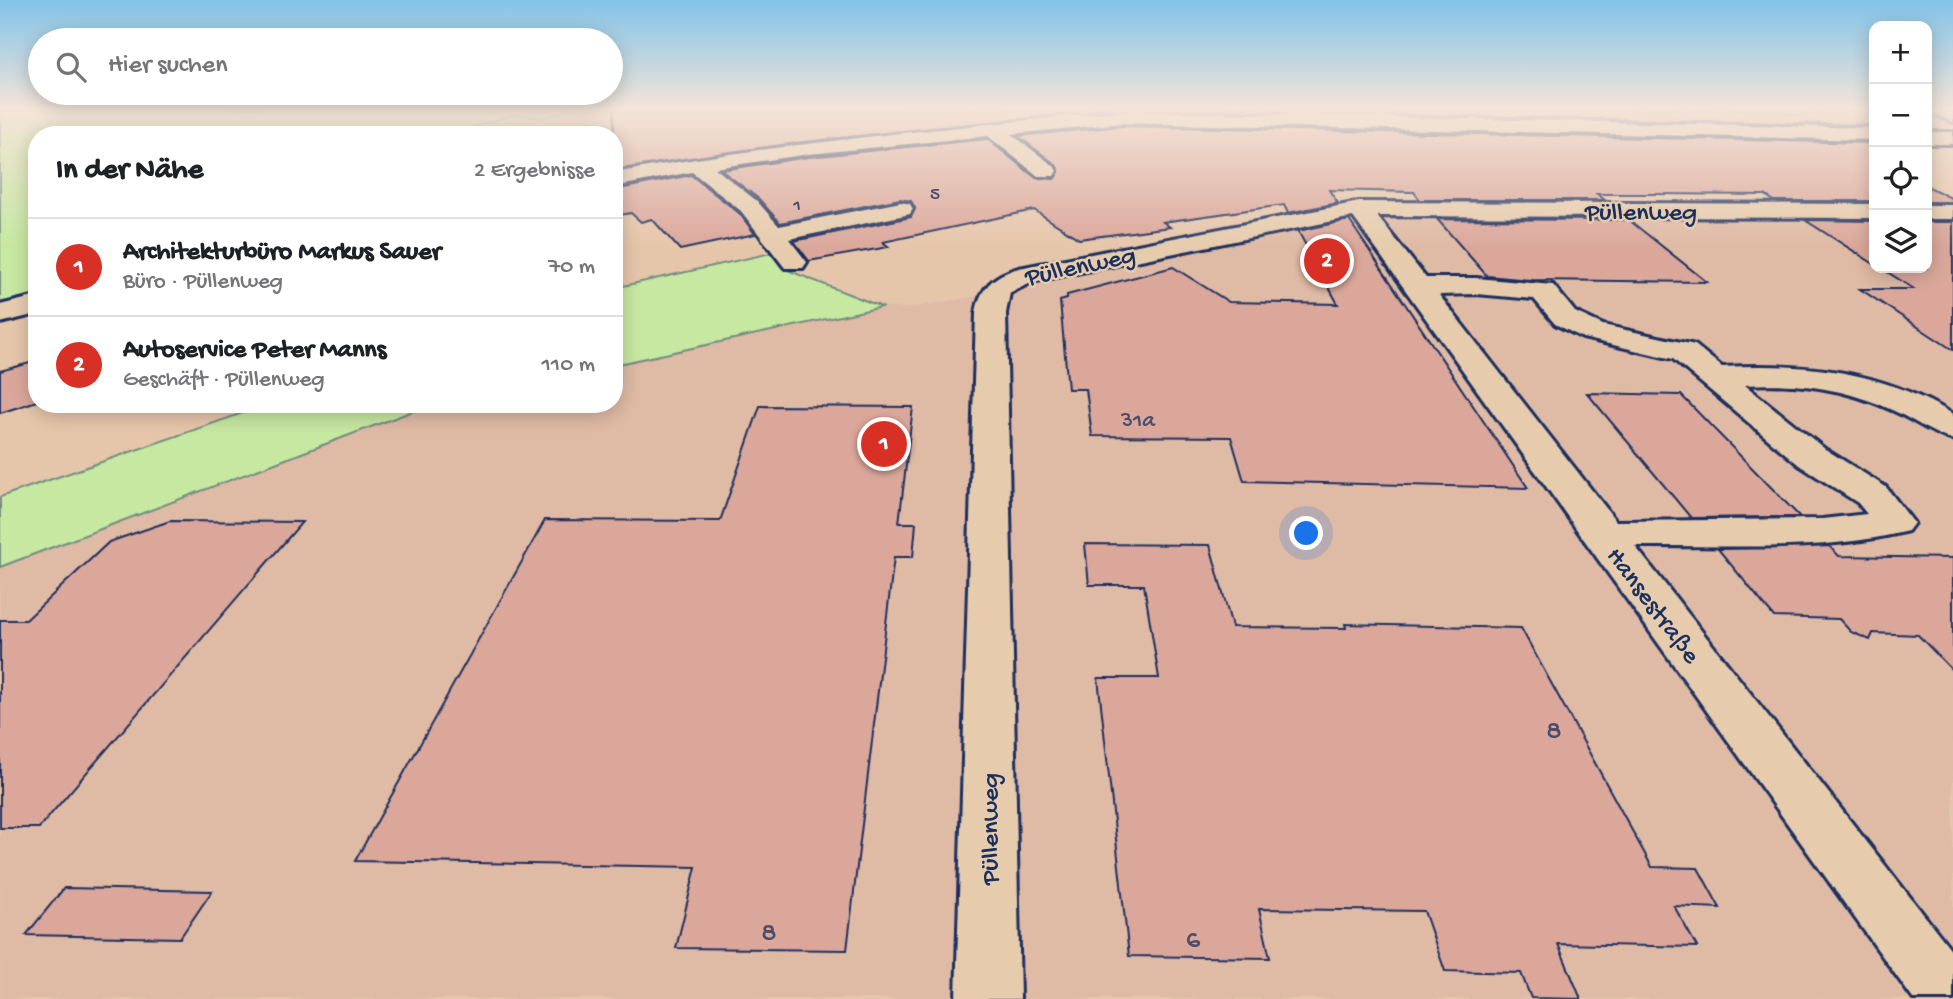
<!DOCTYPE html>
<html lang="de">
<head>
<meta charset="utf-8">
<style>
  body { margin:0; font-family:"Gochi Hand",sans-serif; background:#f6f6f6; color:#202124 }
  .controls { position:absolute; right:21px; top:21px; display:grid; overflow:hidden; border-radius:14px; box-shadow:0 4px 18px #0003 }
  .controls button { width:63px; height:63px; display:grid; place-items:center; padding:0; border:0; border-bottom:2px solid #e0e0e0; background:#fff; color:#202124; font:35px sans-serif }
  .you { position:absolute; left:1307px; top:534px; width:24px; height:24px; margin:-18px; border:5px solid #fff; border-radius:50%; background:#1a73e8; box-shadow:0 0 0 10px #1a73e833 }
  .badge { display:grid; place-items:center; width:46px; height:46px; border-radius:50%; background:#d93025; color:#fff; font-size:23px; font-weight:700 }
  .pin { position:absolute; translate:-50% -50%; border:4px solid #fff; box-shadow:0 2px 7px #0006 }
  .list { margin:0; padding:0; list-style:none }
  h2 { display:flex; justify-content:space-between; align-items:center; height:91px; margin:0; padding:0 28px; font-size:30px }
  h2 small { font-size:23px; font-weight:400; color:#757577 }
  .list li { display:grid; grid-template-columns:46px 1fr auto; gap:21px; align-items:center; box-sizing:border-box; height:98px; padding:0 28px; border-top:2px solid #e0e0e0 }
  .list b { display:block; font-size:26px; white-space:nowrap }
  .list p { margin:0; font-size:23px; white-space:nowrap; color:#757577 }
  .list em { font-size:23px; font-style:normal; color:#757577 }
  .icon { flex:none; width:38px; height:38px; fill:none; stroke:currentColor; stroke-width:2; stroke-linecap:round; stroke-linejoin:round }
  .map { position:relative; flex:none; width:1953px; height:999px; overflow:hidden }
  .search { position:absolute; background:#fff; box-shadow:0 4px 18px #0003; left:28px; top:28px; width:595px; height:77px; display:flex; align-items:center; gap:18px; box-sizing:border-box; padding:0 24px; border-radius:38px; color:#757577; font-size:26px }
  .panel { position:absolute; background:#fff; box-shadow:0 4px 18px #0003; left:28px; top:126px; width:595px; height:287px; border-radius:28px }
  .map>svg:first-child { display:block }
  .built { fill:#dfbaa5 }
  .green { fill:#c6e8a1; stroke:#708c80; stroke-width:2 }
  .building { fill:#dba79b; stroke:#1b2f5e; stroke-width:2 }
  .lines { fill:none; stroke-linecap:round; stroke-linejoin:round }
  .minor-casing { stroke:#1b2f5e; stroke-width:6 }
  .minor { fill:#e6ccad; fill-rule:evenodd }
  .labels { text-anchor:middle; stroke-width:5; stroke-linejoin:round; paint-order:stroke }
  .far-number-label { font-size:19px; fill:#4b4d6d }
  .number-label { font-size:23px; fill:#4b4d6d }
  .street-label { font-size:26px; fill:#1b2f5e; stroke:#e6ccad }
  .near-number-label { font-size:28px; fill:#4b4d6d }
</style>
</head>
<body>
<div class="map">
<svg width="1953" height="999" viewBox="0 0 1953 999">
  <rect width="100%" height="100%" fill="#e6c6aa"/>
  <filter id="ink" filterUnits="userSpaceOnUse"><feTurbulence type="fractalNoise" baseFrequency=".0143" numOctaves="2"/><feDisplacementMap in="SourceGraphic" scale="14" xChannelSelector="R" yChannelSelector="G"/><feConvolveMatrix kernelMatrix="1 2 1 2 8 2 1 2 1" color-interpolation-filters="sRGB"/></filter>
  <g filter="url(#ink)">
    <polygon class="built" points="1373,213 1874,215 1874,268 1927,268 1927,216 1953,216 1953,999 0,999 0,567 413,411 444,404 614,404 614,365 843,314 882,307 909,308 1031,287"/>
    <g class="green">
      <polygon points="0,108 572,108 544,118 513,114 451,135 37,135 37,294 0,303"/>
      <polygon points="771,253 782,268 882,307 614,365 614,288"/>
      <polygon points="269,404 444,404 413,411 0,567 0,497"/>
    </g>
    <g class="building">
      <polygon points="614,108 1592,108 1778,110 1795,115 1874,108 1874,125 1122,108 804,142 614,170"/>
      <polygon points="1122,126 1874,143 1874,201 1774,201 1765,195 1657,194 1597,194 1605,200 1420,200 1414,192 1329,190 1338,203 1288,213 1284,205 1163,222 1170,227 1079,239 1034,210 883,242 889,247 809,261 794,241 911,217 915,208 911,201 900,199 780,223 759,199 721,170 809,157 987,139 1036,178 1054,179 1059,172 1056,165 1018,136"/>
      <polygon points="691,175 739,213 755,234 680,250 652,219 641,222 631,213 614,216 614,190"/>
      <polygon points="1927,186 1953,199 1953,202 1927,202"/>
      <polygon points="1437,219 1629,220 1707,282 1530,280 1487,276"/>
      <polygon points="1349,220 1528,488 1244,481 1231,437 1092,436 1086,389 1068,389 1060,301 1067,299 1067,295 1173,267 1229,302 1338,304 1298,231"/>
      <polygon points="1805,220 1874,221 1874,264"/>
      <polygon points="1927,222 1953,222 1953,350 1860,289 1914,289 1881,268 1927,268"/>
      <polygon points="37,361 37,401 0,413 0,371"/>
      <polygon points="1587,393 1681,395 1800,517 1691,518"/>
      <polygon points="760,406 913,407 899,523 916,523 913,557 894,557 847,950 676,948 696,867 355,861 545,520 720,521"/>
      <polygon points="170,521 302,522 39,828 0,828 0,620 26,620 109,542"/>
      <polygon points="1085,544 1210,545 1232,627 1346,628 1345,624 1521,628 1652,867 1698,868 1720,908 1674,906 1697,947 1558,944 1581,999 1531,998 1521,973 1445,971 1424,911 1259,909 1270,958 1129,956 1098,678 1159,678 1144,585 1089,585"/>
      <polygon points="1829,546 1839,556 1953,558 1953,671 1918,635 1873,633 1870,640 1851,632 1839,619 1774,617 1718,549"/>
      <polygon points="64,888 212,891 180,938 26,935"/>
    </g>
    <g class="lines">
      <defs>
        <g id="minor">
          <polygon points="1927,108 1953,109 1953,122 1929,112"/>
          <path d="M1122 111 1874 128V140L1122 123 1011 134 1054 166 1057 171 1054 176H1038L988 136 809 154 715 168 757 201 779 226 901 202 910 204 913 209 910 214 901 216 789 239 807 262 803 268H785L741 211 692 172 614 187V173C783 142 952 128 1122 111Z"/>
          <rect x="1927" y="132" width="26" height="12"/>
          <path d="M1359 202 1874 204V218L1377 216 1426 278H1476L1553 285 1575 312 1603 325 1695 345 1722 367C1807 363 1878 370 1953 414V440C1932 434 1914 420 1894 411 1845 388 1798 382 1745 385L1825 449 1886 487 1914 523 1908 531C1823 553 1723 545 1635 546L1953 952V999H1913L1353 217 1032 282 1010 293 1006 313 1020 999H956L976 313C980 287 994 275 1019 268ZM1476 294 1534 299 1555 324 1583 338 1673 359 1799 465 1858 503 1867 514 1822 519 1616 521 1439 295Z"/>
          <rect x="1927" y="205" width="26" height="14"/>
          <polygon points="37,296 37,314 0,323 0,305"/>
        </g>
      </defs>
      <use href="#minor" class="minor-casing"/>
      <use href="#minor" class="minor"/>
    </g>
  </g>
  <linearGradient id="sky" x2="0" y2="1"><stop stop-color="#82c3e8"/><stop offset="0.44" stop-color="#f4e5d9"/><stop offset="1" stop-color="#f4e5d9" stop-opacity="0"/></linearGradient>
  <rect width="1953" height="248" fill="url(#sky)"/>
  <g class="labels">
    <g class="far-number-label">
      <text x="935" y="199">5</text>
      <text x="797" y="210">1</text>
    </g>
    <g class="number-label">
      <text x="1138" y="426">31a</text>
    </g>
    <g class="street-label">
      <text x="1641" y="219">Püllenweg</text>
      <text transform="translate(1080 264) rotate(-12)" y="9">Püllenweg</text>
      <text transform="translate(1655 604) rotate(53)" y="9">Hansestraße</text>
      <text transform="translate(988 829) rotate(-90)" y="9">Püllenweg</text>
    </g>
    <g class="near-number-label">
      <text x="1554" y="738">8</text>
      <text x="769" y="940">8</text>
      <text x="1193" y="947">6</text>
    </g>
  </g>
</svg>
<div class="controls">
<button>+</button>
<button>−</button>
<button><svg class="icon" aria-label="locate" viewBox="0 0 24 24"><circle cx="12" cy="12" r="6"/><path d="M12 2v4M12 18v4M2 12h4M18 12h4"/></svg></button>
<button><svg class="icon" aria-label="layers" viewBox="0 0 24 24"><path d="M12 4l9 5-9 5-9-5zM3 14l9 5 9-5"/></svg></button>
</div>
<div class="you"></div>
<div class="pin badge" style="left:884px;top:444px">1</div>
<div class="pin badge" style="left:1327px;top:261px">2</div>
<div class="search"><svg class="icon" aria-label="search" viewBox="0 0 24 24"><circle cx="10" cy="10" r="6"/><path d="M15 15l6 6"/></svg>Hier suchen</div>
<section class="panel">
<h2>In der Nähe<small>2 Ergebnisse</small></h2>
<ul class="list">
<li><span class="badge">1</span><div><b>Architekturbüro Markus Sauer</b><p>Büro · Püllenweg</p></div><em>70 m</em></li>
<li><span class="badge">2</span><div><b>Autoservice Peter Manns</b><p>Geschäft · Püllenweg</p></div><em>110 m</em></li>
</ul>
</section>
</div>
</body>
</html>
